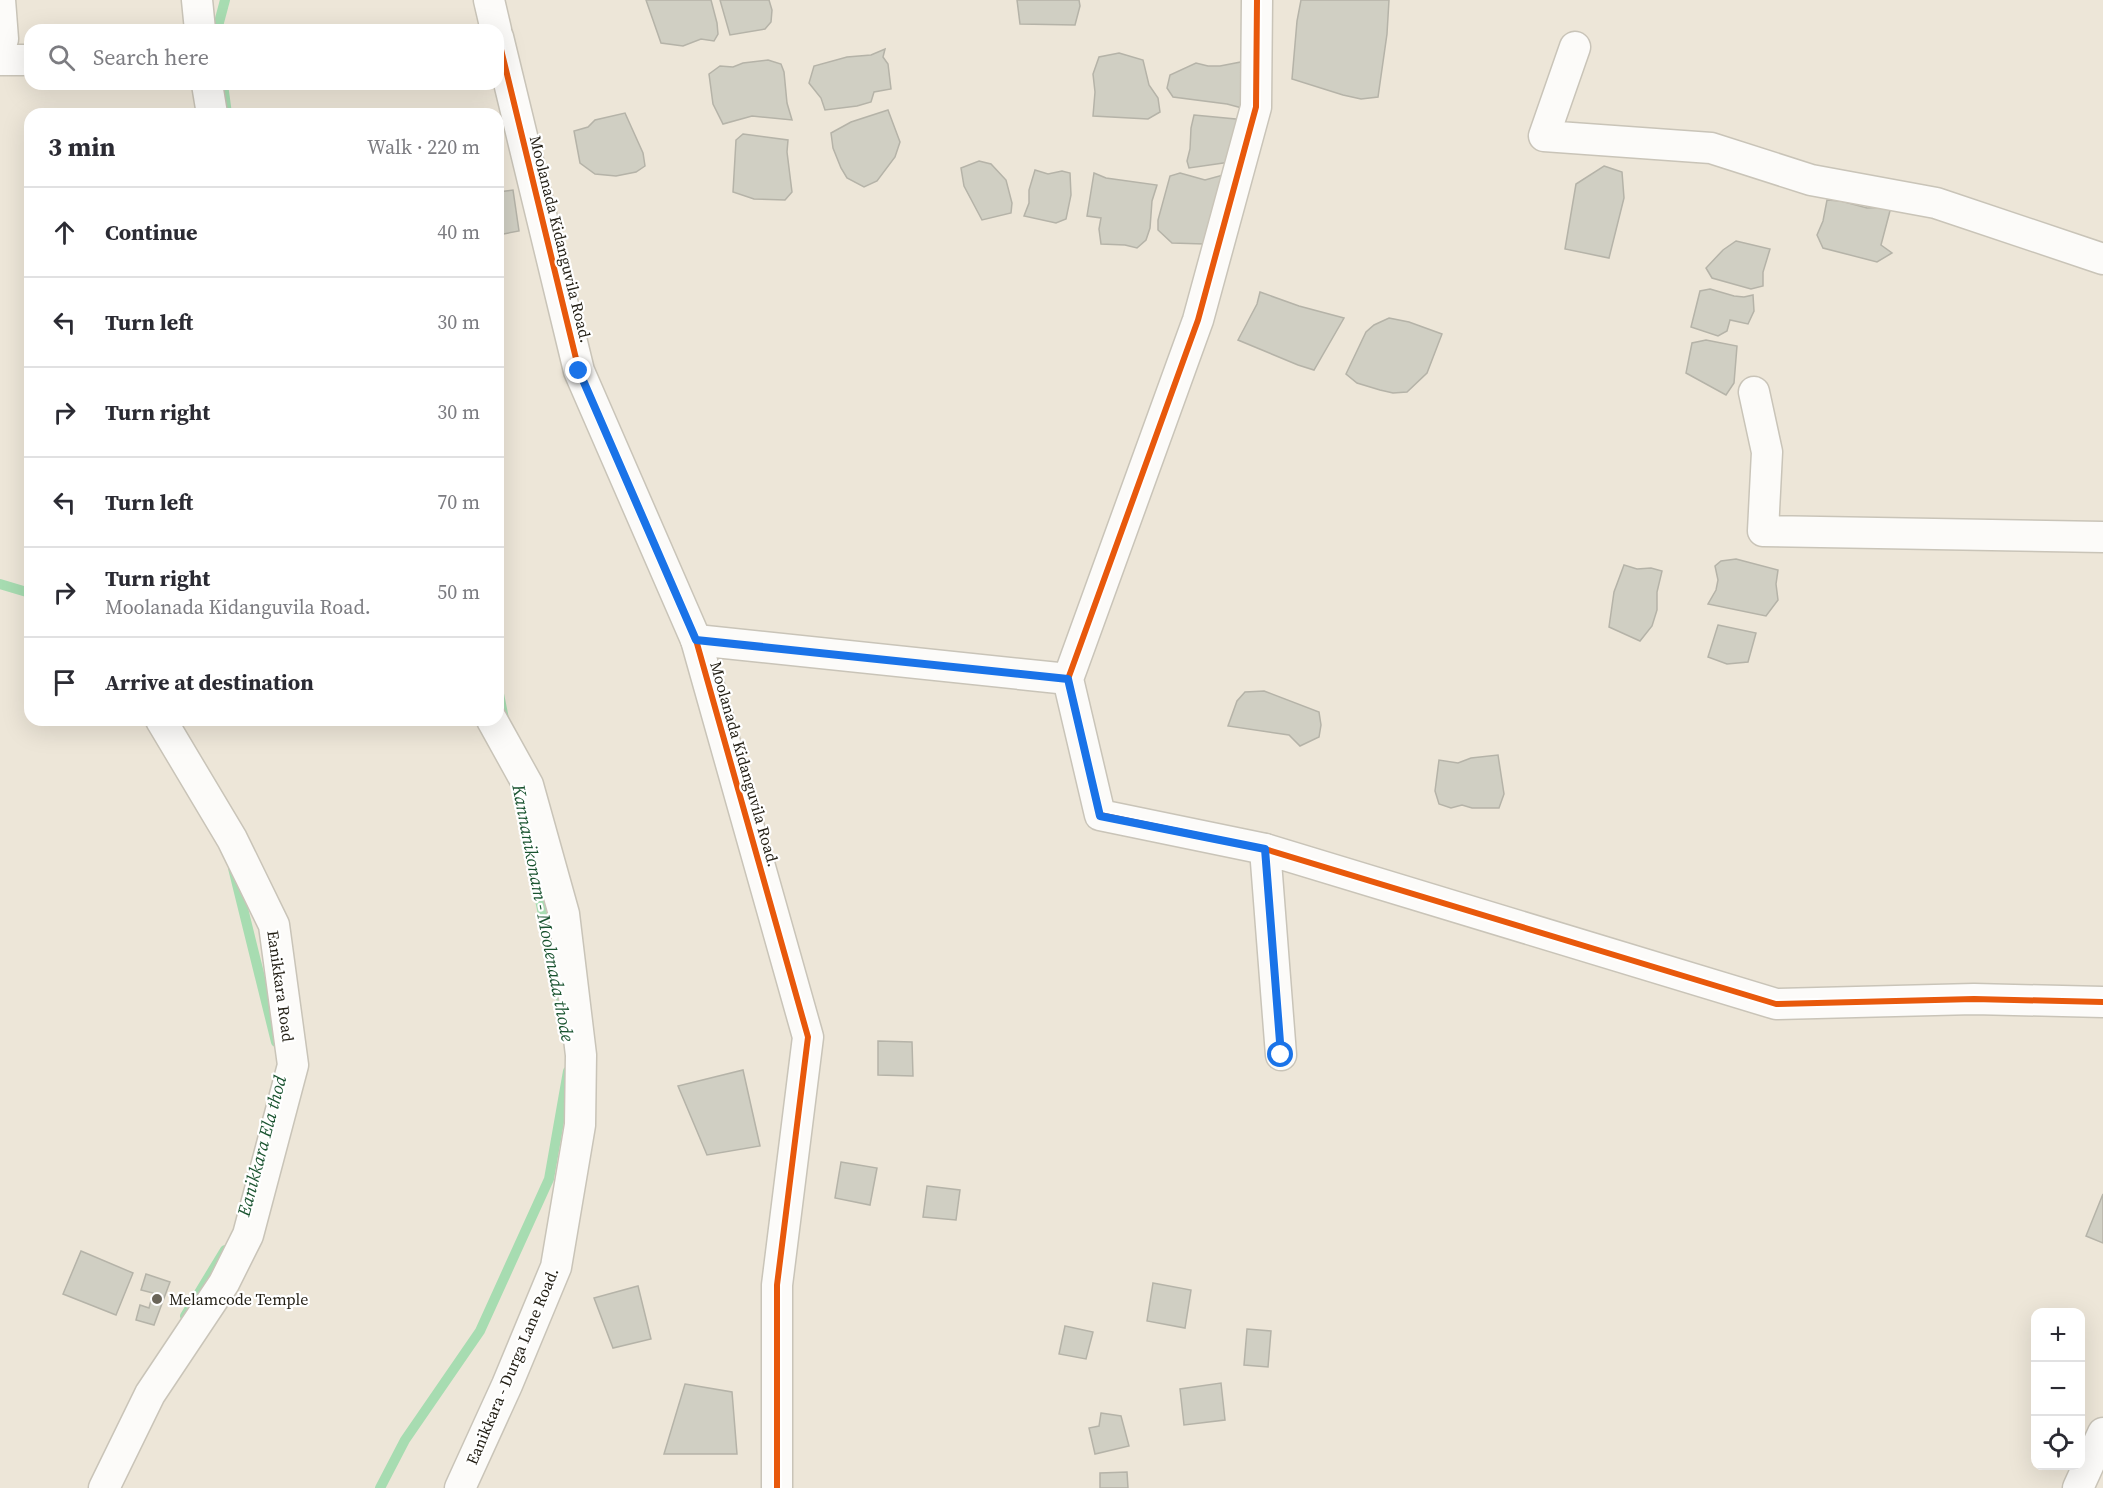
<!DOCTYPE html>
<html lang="en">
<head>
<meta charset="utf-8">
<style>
  body { margin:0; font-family:"Source Serif 4",serif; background:#f7f7f7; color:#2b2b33 }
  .controls { position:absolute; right:18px; bottom:18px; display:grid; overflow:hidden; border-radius:12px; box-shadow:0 6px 24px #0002 }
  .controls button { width:54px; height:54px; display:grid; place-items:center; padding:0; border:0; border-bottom:2px solid #e1e1e2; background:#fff; color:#2b2b33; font:30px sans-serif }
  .stop { position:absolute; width:18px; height:18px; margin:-14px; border:4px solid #1a73e8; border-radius:50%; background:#fff }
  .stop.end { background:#1a73e8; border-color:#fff; box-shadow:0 2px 6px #0008 }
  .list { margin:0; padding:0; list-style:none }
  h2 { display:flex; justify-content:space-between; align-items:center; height:78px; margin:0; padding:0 24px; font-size:26px }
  h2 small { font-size:20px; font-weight:400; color:#7c7c81 }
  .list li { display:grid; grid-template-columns:39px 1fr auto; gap:18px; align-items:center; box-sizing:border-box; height:90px; padding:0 24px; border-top:2px solid #e1e1e2 }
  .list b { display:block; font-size:22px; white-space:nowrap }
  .list p { margin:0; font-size:20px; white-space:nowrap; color:#7c7c81 }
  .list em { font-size:20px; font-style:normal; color:#7c7c81 }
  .icon { flex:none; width:33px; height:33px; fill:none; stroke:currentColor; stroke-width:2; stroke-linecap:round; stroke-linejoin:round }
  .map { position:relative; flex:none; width:2103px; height:1488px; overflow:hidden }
  .search { position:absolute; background:#fff; box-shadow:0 6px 24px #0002; left:24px; top:24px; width:480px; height:66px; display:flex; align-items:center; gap:15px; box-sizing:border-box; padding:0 21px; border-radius:18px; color:#7c7c81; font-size:22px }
  .panel { position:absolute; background:#fff; box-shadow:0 6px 24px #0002; left:24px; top:108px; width:480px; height:618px; border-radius:18px }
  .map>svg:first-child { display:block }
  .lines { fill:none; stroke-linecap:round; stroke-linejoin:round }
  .stream { stroke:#a7dcb1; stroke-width:10 }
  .building { fill:#d0cfc3; stroke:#b5b3a8; stroke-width:1.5 }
  .minor-casing { stroke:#c9c4b8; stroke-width:33 }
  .minor { stroke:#fcfbf9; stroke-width:30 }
  .cycleway-casing { stroke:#fff; stroke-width:10 }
  .cycleway { stroke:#e8590c; stroke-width:6 }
  .route { stroke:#1a73e8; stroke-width:8 }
  .poi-dot { fill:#6a6559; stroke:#fff; stroke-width:2 }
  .labels { text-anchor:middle; stroke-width:4.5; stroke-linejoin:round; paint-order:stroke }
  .street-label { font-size:16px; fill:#231f15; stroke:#fff }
  .poi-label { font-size:16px; fill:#231f15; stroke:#fff; text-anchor:start }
  .water-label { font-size:18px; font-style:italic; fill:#19532f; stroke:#fff }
</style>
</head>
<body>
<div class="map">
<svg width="2103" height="1488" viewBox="0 0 2103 1488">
  <rect width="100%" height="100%" fill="#ede6d8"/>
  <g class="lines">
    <g class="stream">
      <polyline points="217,30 225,0"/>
      <polyline points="223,84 227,114"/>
      <polyline points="0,584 30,593"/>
      <polyline points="498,689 505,724"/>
      <polyline points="525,827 560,997"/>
      <polyline points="233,868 276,1042"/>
      <polyline points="185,1316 225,1250"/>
      <polyline points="380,1488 405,1440 480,1331 549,1179 568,1071"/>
    </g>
  </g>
  <g class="building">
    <polygon points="646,0 711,0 717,23 718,34 714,41 701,39 683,46 661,43"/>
    <polygon points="720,0 769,0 772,10 771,22 765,29 730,35"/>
    <polygon points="1017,0 1079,0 1080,6 1075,25 1020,24"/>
    <polygon points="1301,0 1389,0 1387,34 1378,97 1361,99 1343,95 1292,79 1297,21"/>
    <polygon points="885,49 883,57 888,64 891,89 874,92 871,102 857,106 825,110 821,98 809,83 814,66 847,57 871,55"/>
    <polygon points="1119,53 1143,60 1149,85 1158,98 1160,112 1148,119 1093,116 1095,92 1093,74 1099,57"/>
    <polygon points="768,60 781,64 784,72 787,103 792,120 752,116 723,124 713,104 709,74 720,66 733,67 743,63"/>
    <polygon points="1246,61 1242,108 1227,104 1173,97 1167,88 1170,75 1196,63 1208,66 1220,66"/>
    <polygon points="888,110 900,142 895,157 877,181 864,187 847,178 841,168 833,148 831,133 851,122"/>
    <polygon points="625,113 643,153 645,166 636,172 616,176 595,174 580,163 574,131 588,127 595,120"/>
    <polygon points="1194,115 1246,120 1237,161 1189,168 1187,161 1190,149 1191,128"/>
    <polygon points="743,134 788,140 787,152 792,192 785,200 754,199 733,192 736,140"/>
    <polygon points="979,161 991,164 1006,180 1012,203 1011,213 982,220 964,186 961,168"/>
    <polygon points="1604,166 1622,172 1624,198 1609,258 1565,249 1576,184"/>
    <polygon points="1035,170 1048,174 1062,171 1070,173 1071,195 1066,219 1056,223 1024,216 1029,203 1029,190"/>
    <polygon points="1094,173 1106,178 1157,185 1152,201 1150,228 1146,240 1137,248 1125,245 1101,244 1099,229 1101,218 1087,216"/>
    <polygon points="1180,173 1205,180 1223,175 1204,244 1172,243 1158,230 1158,220 1170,176"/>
    <polygon points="513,190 519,231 498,235 498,192"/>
    <polygon points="1827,200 1841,201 1867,208 1891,207 1881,245 1892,253 1877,262 1823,248 1817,235 1823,221"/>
    <polygon points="1736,241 1770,249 1763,272 1763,286 1751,289 1712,278 1706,268 1723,250"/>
    <polygon points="1710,289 1734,296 1744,297 1753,295 1754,311 1748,324 1730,320 1727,331 1718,336 1691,327 1700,291"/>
    <polygon points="1260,292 1299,306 1344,318 1314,370 1298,365 1238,340 1257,304"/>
    <polygon points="1389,318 1409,322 1442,334 1427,373 1407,392 1393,393 1380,390 1357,383 1346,374 1366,332 1374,325"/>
    <polygon points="1706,340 1737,346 1734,383 1726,395 1686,373 1692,343"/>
    <polygon points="1736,559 1778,570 1776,584 1778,600 1766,616 1708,604 1716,590 1718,580 1715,566 1721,561"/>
    <polygon points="1624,565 1637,569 1651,568 1662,571 1657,592 1657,610 1652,626 1640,641 1609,627 1614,592"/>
    <polygon points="1718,625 1756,633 1748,662 1727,664 1708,657"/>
    <polygon points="1264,691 1319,712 1321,725 1319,737 1300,746 1289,735 1228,726 1237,701 1245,692"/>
    <polygon points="1498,755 1504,794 1499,808 1472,808 1462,805 1451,808 1439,804 1435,791 1439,760 1458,763 1471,758"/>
    <polygon points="878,1041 912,1042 913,1076 878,1075"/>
    <polygon points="743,1070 760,1146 707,1155 678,1086"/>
    <polygon points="841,1162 877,1168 870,1205 835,1198"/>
    <polygon points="927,1186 960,1190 956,1220 923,1217"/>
    <polygon points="2103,1194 2103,1243 2086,1236"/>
    <polygon points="81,1251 133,1273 116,1315 63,1294"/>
    <polygon points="146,1274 170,1282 154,1325 136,1320 140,1305 149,1308 153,1293 141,1290"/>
    <polygon points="1153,1283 1191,1290 1185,1328 1147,1321"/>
    <polygon points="638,1286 651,1339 613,1348 594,1298"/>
    <polygon points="1065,1326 1093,1332 1086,1359 1059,1354"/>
    <polygon points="1247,1329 1271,1331 1268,1367 1244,1365"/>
    <polygon points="1221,1383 1225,1420 1184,1425 1180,1389"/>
    <polygon points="685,1384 732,1392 737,1454 664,1454"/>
    <polygon points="1101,1413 1121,1416 1129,1446 1095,1454 1089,1428 1099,1426"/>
    <polygon points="1127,1472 1128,1488 1100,1488 1100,1473"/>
  </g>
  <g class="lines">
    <defs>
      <g id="minor">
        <polyline points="197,0 200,30"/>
        <polyline points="489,0 496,30"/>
        <polyline points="1257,0 1256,107 1198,320 1068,679 1100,815 1265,849"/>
        <polyline points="498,37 579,371 696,640 808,1037 777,1285 777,1488"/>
        <polyline points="0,47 3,39 0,0"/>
        <polyline points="1575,47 1544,136 1711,148 1811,180 1936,203 2103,259"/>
        <polyline points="0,60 30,60"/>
        <polyline points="207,84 212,114"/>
        <polyline points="1754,392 1767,452 1763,531 2103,537"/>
        <polyline points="696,640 1068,679"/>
        <polyline points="1281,1055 1265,849 1776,1004 1974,999 2103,1002"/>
        <polyline points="104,1488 150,1394 224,1283 248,1235 293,1065 274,925 232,839 161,720"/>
        <polyline points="460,1488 507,1385 556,1267 580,1125 581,1055 564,914 528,785 492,720"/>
        <polyline points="2078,1488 2103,1433"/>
      </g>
    </defs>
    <use href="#minor" class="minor-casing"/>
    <use href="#minor" class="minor"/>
    <defs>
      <g id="cycleway">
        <polyline points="1257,0 1256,107 1198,320 1068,679 1100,815 1265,849"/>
        <polyline points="498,37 579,371 696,640 808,1037 777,1285 777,1488"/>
        <polyline points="1281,1055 1265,849 1776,1004 1974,999 2103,1002"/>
      </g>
    </defs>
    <use href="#cycleway" class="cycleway-casing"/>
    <use href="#cycleway" class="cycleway"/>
  </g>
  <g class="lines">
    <polyline class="route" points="579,371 696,640 1068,679 1100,816 1265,849 1281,1055"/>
  </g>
  <circle class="poi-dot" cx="157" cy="1299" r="6"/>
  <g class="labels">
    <g class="street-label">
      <text transform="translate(561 239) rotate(76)" y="6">Moolanada Kidanguvila Road.</text>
      <text transform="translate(745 764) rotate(74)" y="6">Moolanada Kidanguvila Road.</text>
      <text transform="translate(281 986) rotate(82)" y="6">Eanikkara Road</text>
      <text transform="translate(512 1366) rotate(-67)" y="6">Eanikkara - Durga Lane Road.</text>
    </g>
    <g class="poi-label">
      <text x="169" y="1305">Melamcode Temple</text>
    </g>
    <g class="water-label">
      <text transform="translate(543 913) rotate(79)" y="6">Kannanikonam - Moolenada thode</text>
      <text transform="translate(262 1146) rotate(-75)" y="6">Eanikkara Ela thod</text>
    </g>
  </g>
</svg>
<div class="controls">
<button>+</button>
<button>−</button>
<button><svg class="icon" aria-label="locate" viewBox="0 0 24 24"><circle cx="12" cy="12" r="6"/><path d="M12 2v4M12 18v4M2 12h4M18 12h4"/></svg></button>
</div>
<div class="stop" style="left:1281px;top:1055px"></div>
<div class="stop end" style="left:579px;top:371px"></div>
<div class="search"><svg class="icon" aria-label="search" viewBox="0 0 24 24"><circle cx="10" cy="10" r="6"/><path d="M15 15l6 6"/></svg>Search here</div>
<section class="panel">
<h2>3 min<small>Walk · 220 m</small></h2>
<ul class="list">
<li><svg class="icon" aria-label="ahead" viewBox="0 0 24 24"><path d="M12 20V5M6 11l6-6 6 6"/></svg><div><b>Continue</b></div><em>40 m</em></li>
<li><svg class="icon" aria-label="left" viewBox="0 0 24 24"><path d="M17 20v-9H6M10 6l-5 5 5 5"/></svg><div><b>Turn left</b></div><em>30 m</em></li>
<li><svg class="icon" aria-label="right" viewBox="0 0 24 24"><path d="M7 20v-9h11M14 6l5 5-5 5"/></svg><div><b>Turn right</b></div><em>30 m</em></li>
<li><svg class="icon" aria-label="left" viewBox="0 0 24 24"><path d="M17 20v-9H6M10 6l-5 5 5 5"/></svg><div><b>Turn left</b></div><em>70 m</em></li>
<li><svg class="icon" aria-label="right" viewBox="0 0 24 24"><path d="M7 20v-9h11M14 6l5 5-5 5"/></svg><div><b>Turn right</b><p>Moolanada Kidanguvila Road.</p></div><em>50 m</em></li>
<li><svg class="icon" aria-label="arrive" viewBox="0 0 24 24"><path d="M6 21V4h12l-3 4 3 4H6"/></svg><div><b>Arrive at destination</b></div></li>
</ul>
</section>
</div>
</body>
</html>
